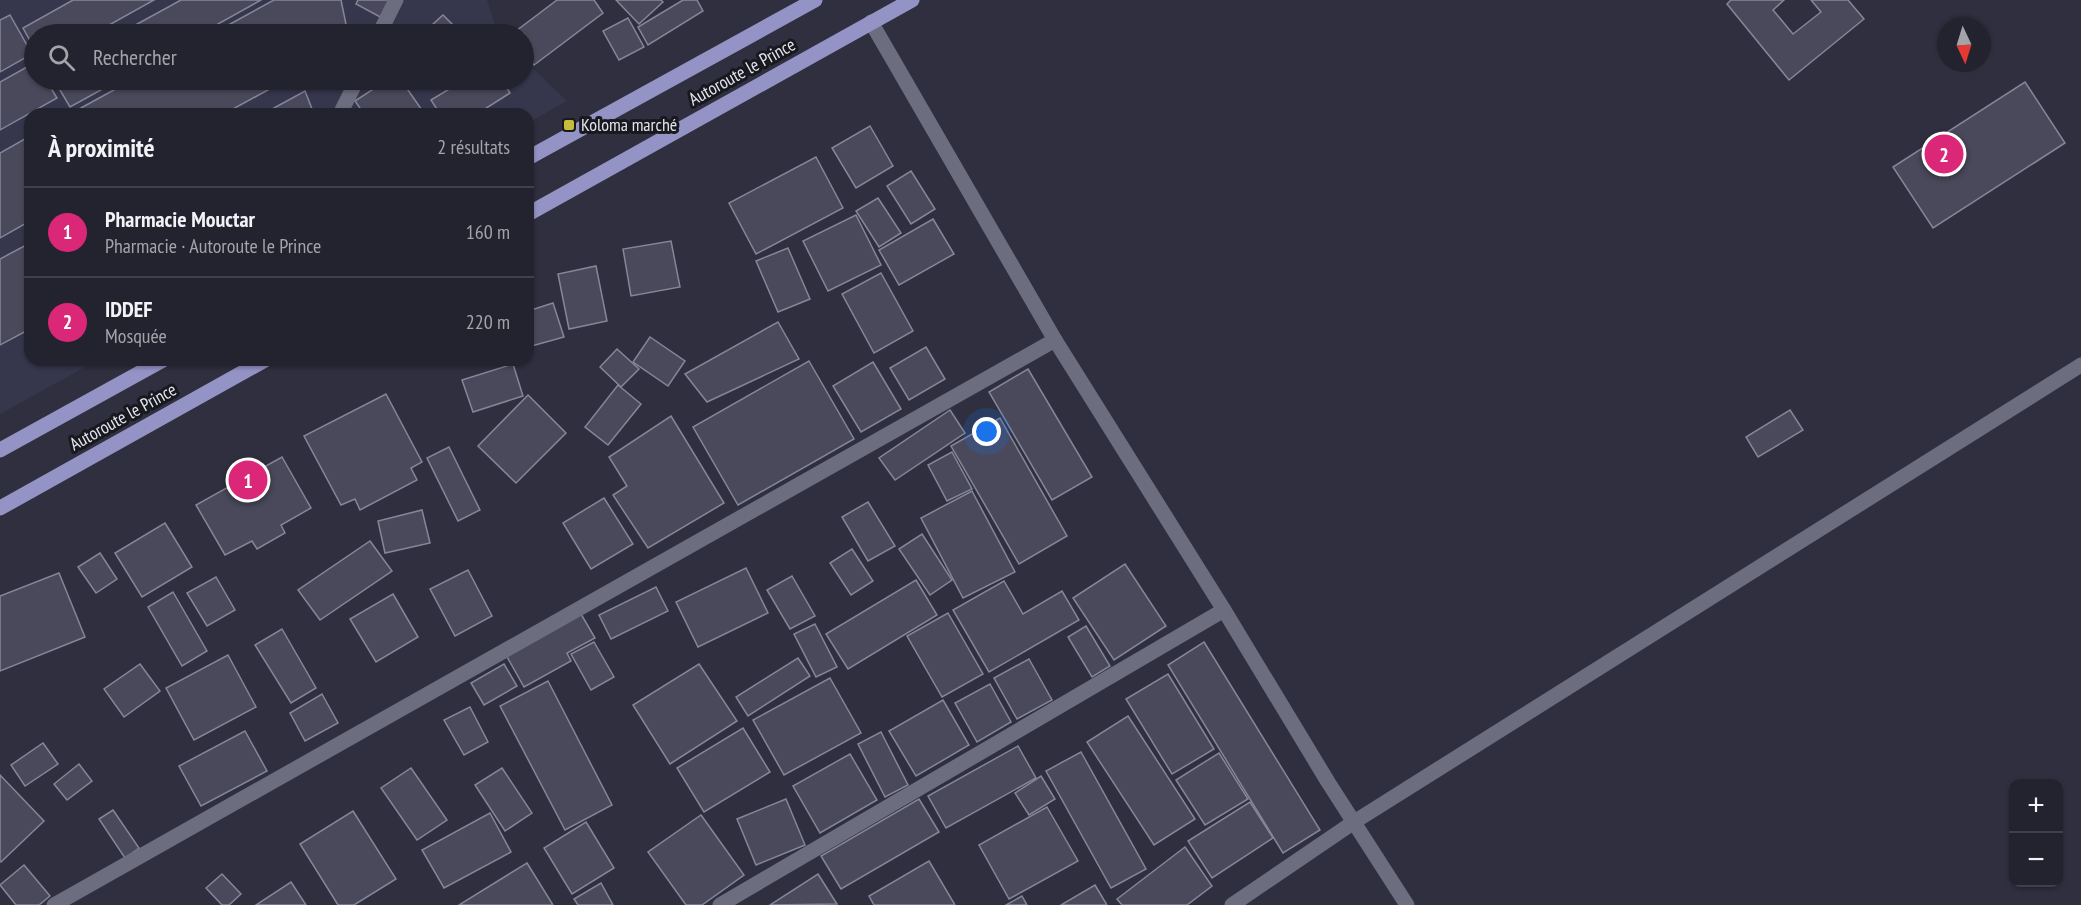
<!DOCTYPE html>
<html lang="fr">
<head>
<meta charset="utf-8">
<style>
  body { margin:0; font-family:"PT Sans Narrow",sans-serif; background:#2f2f3b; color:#f1f3f6 }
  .controls { position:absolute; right:18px; bottom:18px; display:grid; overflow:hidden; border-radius:12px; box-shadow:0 2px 4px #0004 }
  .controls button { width:54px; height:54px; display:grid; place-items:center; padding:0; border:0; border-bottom:2px solid #40404b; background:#23232f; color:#f1f3f6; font:30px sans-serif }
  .compass { position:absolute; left:1937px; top:18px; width:54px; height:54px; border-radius:50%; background:#23232f; box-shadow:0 2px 4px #0004; rotate:176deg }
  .you { position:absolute; left:987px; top:432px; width:21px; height:21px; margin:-15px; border:4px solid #fff; border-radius:50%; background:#1a73e8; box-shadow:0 0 0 9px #1a73e833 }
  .badge { display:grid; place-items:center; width:39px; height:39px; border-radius:50%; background:#db2777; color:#fff; font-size:20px; font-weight:700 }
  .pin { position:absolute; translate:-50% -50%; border:3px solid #fff; box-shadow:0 2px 6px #0006 }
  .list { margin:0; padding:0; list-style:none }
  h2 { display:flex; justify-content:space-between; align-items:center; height:78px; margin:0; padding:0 24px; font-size:26px }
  h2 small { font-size:20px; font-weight:400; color:#a3a4aa }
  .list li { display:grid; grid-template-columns:39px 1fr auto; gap:18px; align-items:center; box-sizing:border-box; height:90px; padding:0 24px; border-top:2px solid #40404b }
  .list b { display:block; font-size:22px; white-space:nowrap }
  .list p { margin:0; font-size:20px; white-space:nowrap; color:#a3a4aa }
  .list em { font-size:20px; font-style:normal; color:#a3a4aa }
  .icon { flex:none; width:33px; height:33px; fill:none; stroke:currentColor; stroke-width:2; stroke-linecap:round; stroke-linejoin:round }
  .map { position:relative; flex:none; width:2081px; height:905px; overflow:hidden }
  .search { position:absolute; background:#23232f; box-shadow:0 2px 4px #0004; left:24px; top:24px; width:510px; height:66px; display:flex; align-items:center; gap:15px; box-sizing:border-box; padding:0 21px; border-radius:33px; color:#a3a4aa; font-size:22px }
  .panel { position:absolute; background:#23232f; box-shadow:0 2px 4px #0004; left:24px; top:108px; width:510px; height:258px; border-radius:18px }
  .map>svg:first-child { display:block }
  .built { fill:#36364d }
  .building { fill:#49495b; stroke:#86869a; stroke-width:1.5 }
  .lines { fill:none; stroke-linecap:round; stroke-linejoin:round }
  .minor { stroke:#6c6d7f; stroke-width:15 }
  .major { stroke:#9493c5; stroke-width:15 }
  .poi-dot { fill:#c7bb3c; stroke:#18181f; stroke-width:2 }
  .labels { text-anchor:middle; stroke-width:6; stroke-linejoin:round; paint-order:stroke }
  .street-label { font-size:18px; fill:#e4e4ef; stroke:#18181f }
  .poi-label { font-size:18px; fill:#e4e4ef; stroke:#18181f; text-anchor:start }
</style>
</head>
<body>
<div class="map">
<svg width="2081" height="905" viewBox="0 0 2081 905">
  <rect width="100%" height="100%" fill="#2f2f3f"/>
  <polygon class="built" points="0,0 487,0 498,34 34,34 34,80 524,80 524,60 567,101 528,123 528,114 30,114 30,360 98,360 0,414"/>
  <g class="building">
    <polygon points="73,0 154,0 93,34 34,34 34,48 23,28"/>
    <polygon points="181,0 261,0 200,34 119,34"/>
    <polygon points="274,0 341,0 348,34 212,34"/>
    <polygon points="358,0 391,0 382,18 356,4"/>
    <polygon points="557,0 594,0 603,13 534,65 524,51 524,34 512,34"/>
    <polygon points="616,0 661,0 663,2 639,24"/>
    <polygon points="683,0 697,0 703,11 648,45 638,27"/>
    <polygon points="1731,0 1784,0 1773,10 1793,34 1821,12 1811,0 1848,0 1864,19 1789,80 1727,4"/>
    <polygon points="10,15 32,54 0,72 0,20"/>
    <polygon points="443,15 462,34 422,34"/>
    <polygon points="628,18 644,47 619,60 603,31"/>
    <polygon points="34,63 34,80 46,80 57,98 0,130 0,82"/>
    <polygon points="54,80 119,80 70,107"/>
    <polygon points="132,80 286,80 224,114 70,114"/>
    <polygon points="387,80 401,80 424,113 364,114 355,101"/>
    <polygon points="464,80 502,80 510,93 477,114 440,114 431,100"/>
    <polygon points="2025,82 2065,143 1933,228 1893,167"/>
    <polygon points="305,91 314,114 263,114"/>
    <polygon points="870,126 893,166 856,188 832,148"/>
    <polygon points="30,136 30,221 0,238 0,153"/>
    <polygon points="816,157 843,208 756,254 729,203"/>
    <polygon points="911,171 935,209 911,224 887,186"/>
    <polygon points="878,198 901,233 879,247 856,211"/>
    <polygon points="856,215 881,265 828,291 803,241"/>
    <polygon points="933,219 954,254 899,285 879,250"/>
    <polygon points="671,241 680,287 631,296 623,249"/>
    <polygon points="30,243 30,329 0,345 0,259"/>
    <polygon points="788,248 810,299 778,312 756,261"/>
    <polygon points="596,266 607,321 569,329 558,274"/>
    <polygon points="881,273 913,331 874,353 842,294"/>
    <polygon points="553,303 564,337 528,347 528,311"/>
    <polygon points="778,322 799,359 707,402 685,374"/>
    <polygon points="650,337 685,361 668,386 633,362"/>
    <polygon points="926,347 945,379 909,400 890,368"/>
    <polygon points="617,349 639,369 621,387 600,367"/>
    <polygon points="809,361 854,439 738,505 693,427"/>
    <polygon points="873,362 901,409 861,432 833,386"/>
    <polygon points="513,364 523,396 473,412 462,380"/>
    <polygon points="1028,369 1092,477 1052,500 989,392"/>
    <polygon points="618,385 641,404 608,445 585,427"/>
    <polygon points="386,394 422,462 411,468 417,480 360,510 355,499 341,505 304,436"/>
    <polygon points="528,395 566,433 516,483 478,446"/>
    <polygon points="950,410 965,433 895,480 879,458"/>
    <polygon points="1790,410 1803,430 1758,457 1746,437"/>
    <polygon points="671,416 724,503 648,548 613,495 627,486 609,457"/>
    <polygon points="1000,418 1067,536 1019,564 951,446"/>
    <polygon points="449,447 480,510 458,521 427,458"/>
    <polygon points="952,452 972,489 947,501 928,465"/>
    <polygon points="282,457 311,508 281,525 285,533 257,549 252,541 225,555 196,505"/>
    <polygon points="972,491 1015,572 963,598 921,518"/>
    <polygon points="604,498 633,544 591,569 563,523"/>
    <polygon points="868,502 895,546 868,561 842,517"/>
    <polygon points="422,510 430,543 385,553 378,521"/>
    <polygon points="165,523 192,567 142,597 115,553"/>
    <polygon points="922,534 952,580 930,595 899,549"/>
    <polygon points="370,541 392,571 320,620 298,590"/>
    <polygon points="852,549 873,581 851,595 830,563"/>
    <polygon points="100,553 117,579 96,593 78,567"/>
    <polygon points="1125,564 1166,626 1114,660 1073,598"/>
    <polygon points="746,568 768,613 698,647 676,602"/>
    <polygon points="468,570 492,616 455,636 430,589"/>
    <polygon points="59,573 85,637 0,671 0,596"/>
    <polygon points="792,576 815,616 790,629 767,590"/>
    <polygon points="216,577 235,610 207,626 187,593"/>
    <polygon points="916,580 937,615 848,669 826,634"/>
    <polygon points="1004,581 1023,614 1062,591 1079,620 989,672 953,610"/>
    <polygon points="656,587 668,611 611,639 599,615"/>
    <polygon points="173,592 207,651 182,666 148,607"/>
    <polygon points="393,594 418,637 376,662 350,619"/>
    <polygon points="948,613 983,674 942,697 907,636"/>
    <polygon points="581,614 595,638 567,653 571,661 524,687 506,655"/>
    <polygon points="815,624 837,667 816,677 794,634"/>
    <polygon points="1086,626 1110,666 1092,677 1068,637"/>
    <polygon points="282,629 316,688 291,703 255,645"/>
    <polygon points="594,642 614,677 591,690 571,654"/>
    <polygon points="1204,642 1320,830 1283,853 1168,665"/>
    <polygon points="228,655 256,707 194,740 166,688"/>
    <polygon points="798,658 810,676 748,716 736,697"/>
    <polygon points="1029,659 1052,700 1017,719 994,678"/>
    <polygon points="140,664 160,691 124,717 104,689"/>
    <polygon points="504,664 517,686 484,705 471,683"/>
    <polygon points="699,664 737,721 670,764 633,705"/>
    <polygon points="1168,674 1214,749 1172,774 1126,699"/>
    <polygon points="830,678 861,733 784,775 753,720"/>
    <polygon points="548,681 612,805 565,830 500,706"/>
    <polygon points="990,684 1011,722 977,742 955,703"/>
    <polygon points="322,694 338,723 305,741 290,713"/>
    <polygon points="943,700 969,745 916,776 889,731"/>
    <polygon points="470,707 488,742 464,755 444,720"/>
    <polygon points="1128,716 1195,819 1154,845 1087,742"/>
    <polygon points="743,728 770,772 704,812 677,768"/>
    <polygon points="245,731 267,771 201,806 179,766"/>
    <polygon points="881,732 908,785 885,797 858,744"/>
    <polygon points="43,743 58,764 25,786 11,765"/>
    <polygon points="1018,746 1036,778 946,828 928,796"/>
    <polygon points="1081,752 1146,869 1111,888 1046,771"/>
    <polygon points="1219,753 1248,799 1205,825 1176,780"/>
    <polygon points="850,754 877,800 820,833 793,786"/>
    <polygon points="79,764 92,781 67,800 54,784"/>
    <polygon points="411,768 447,820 417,840 381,788"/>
    <polygon points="502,768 532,813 505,831 475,785"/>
    <polygon points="0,775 44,821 1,862 0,861"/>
    <polygon points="1041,776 1055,799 1029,815 1015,793"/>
    <polygon points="786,799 805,845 756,865 737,819"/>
    <polygon points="919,799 939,832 841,889 821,856"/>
    <polygon points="1250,802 1273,838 1212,878 1188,841"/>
    <polygon points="1047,807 1078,861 1009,899 979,845"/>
    <polygon points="113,810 139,848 125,858 99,819"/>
    <polygon points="353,811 396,879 354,905 338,905 300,844"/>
    <polygon points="490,813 511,852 444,888 422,850"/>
    <polygon points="701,815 744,875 702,905 686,905 648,852"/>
    <polygon points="586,822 614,868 572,894 544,848"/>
    <polygon points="1185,847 1212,886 1187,905 1122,905 1117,899"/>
    <polygon points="929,861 955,905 874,905 869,896"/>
    <polygon points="527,863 553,905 459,905"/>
    <polygon points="24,865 50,896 39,905 16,905 0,885"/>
    <polygon points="222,874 241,894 229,905 222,905 206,888"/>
    <polygon points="818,874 837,904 770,905"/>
    <polygon points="291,882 306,905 256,905"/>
    <polygon points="601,883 613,905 578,905 574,899"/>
    <polygon points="1095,885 1107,905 1061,905"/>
    <polygon points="1022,896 1027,905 1006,905"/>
  </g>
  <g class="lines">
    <g class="minor">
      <polyline points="871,22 1055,340 1224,610 1328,782 1407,905"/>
      <polyline points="379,34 396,0"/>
      <polyline points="340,114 357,80"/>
      <polyline points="54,905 1055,340"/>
      <polyline points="720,905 1224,610"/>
      <polyline points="1232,905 1354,822 2081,365"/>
    </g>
    <g class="major">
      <polyline points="528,158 815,0"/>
      <polyline points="528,214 912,0"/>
      <polyline points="0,450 163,360"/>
      <polyline points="0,508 265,360"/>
    </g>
  </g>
  <rect class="poi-dot" x="563" y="119" width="12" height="12" rx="3"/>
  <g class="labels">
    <g class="street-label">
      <text transform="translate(742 72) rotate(-29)" y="6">Autoroute le Prince</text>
      <text transform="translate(123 417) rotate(-29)" y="6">Autoroute le Prince</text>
    </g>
    <g class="poi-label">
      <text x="581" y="131">Koloma marché</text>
    </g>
  </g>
</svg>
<div class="controls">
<button>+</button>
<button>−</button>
</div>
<svg class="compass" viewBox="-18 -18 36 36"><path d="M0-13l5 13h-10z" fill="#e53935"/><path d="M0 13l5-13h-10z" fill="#a3a4aa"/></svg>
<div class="you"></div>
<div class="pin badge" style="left:248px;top:480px">1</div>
<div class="pin badge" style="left:1944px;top:154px">2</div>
<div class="search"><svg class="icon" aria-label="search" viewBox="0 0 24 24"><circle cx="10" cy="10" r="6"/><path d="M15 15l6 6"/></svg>Rechercher</div>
<section class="panel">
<h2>À proximité<small>2 résultats</small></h2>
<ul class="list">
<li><span class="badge">1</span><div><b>Pharmacie Mouctar</b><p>Pharmacie · Autoroute le Prince</p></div><em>160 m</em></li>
<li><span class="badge">2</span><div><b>IDDEF</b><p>Mosquée</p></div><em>220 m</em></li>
</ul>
</section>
</div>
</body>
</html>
